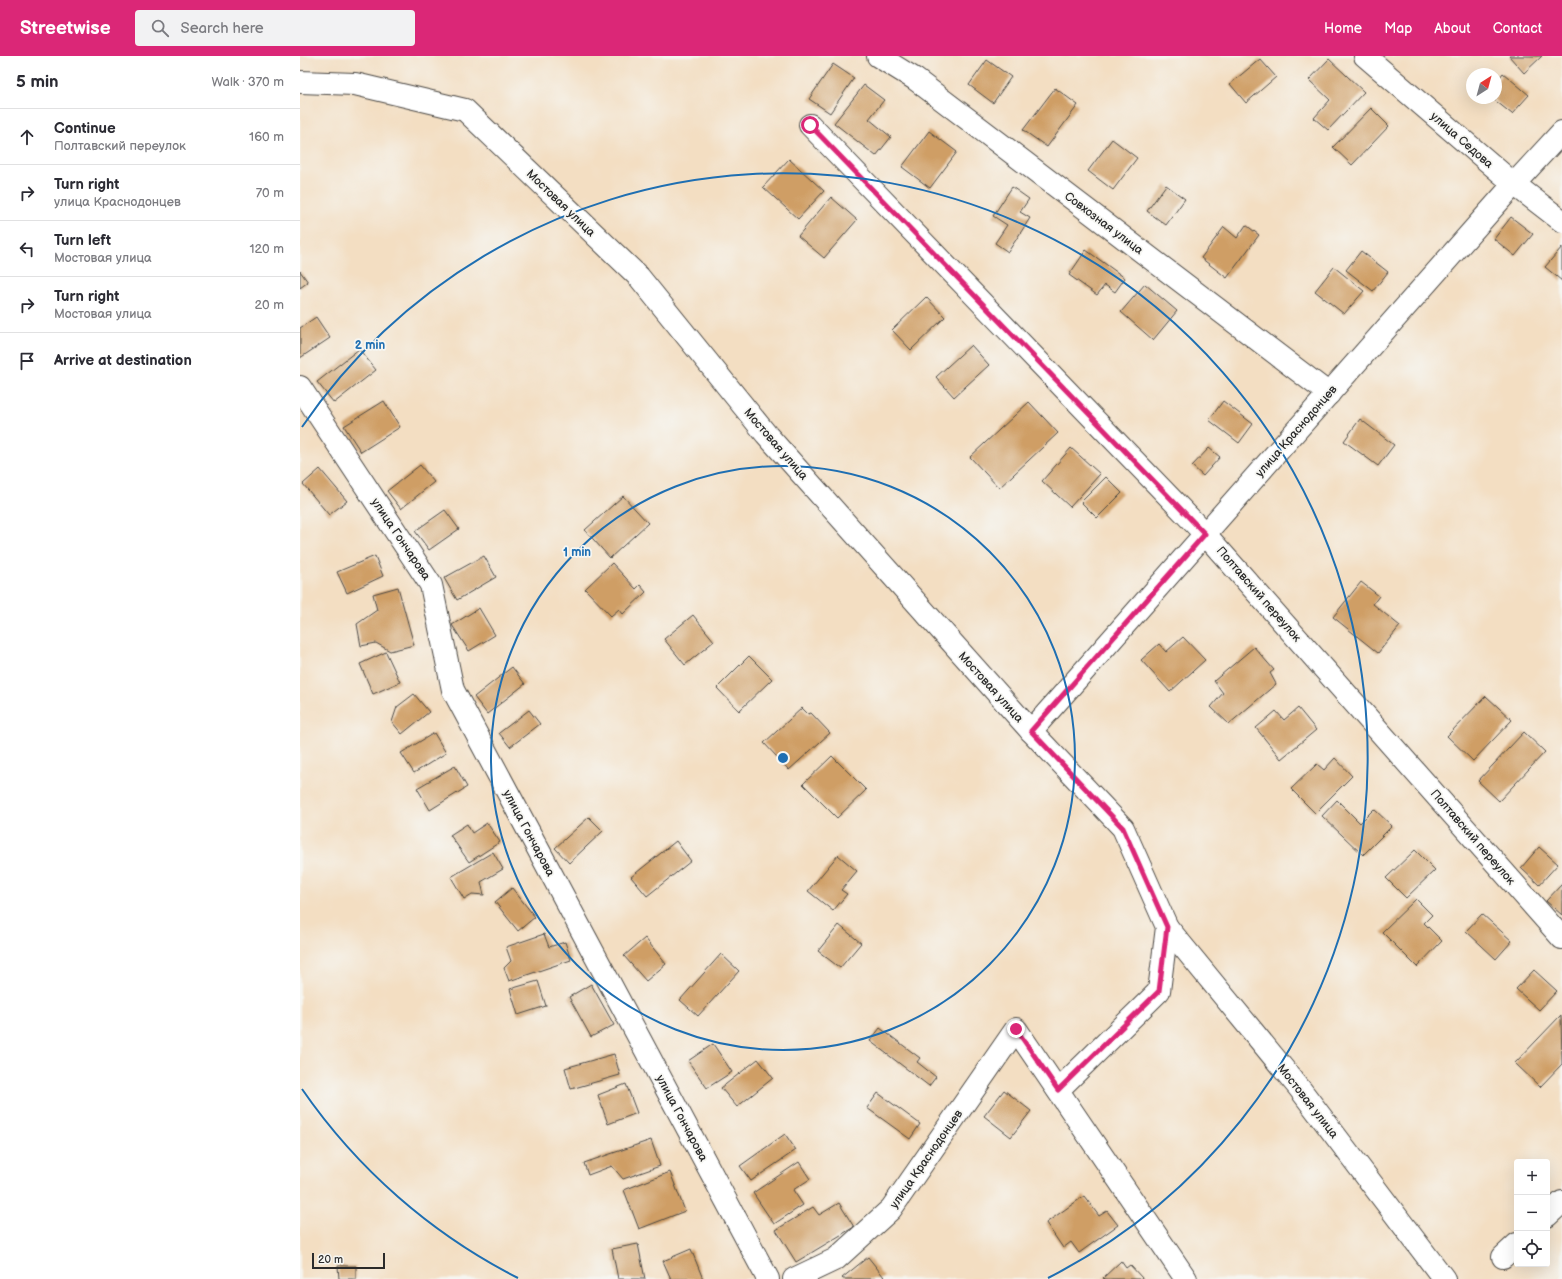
<!DOCTYPE html>
<html lang="en">
<head>
<meta charset="utf-8">
<style>
  body { margin:0; font-family:"Balsamiq Sans",sans-serif; background:#f2f2f3; color:#2b2b33 }
  .controls { position:absolute; right:12px; bottom:12px; display:grid; overflow:hidden; border-radius:4px; box-shadow:0 4px 16px #0002 }
  .controls button { width:36px; height:36px; display:grid; place-items:center; padding:0; border:0; border-bottom:1px solid #e1e1e2; background:#fff; color:#2b2b33; font:20px sans-serif }
  .compass { position:absolute; left:1166px; top:12px; width:36px; height:36px; border-radius:50%; background:#fff; box-shadow:0 4px 16px #0002; rotate:36deg }
  .scale { position:absolute; left:12px; bottom:10px; width:73px; box-sizing:border-box; padding-left:4px; border:2px solid #2b2b2b; border-top:0; font-size:11px; line-height:14px; white-space:nowrap; color:#2b2b2b; -webkit-text-stroke:3px #f6f6f2; paint-order:stroke }
  .stop { position:absolute; width:12px; height:12px; margin:-9px; border:3px solid #db2777; border-radius:50%; background:#fff }
  .stop.end { background:#db2777; border-color:#fff; box-shadow:0 1px 4px #0008 }
  .list { margin:0; padding:0; list-style:none }
  h2 { display:flex; justify-content:space-between; align-items:center; height:52px; margin:0; padding:0 16px; font-size:17px }
  h2 small { font-size:13px; font-weight:400; color:#7c7c81 }
  .list li { display:grid; grid-template-columns:26px 1fr auto; gap:12px; align-items:center; box-sizing:border-box; height:56px; padding:0 16px; border-top:1px solid #e1e1e2 }
  .list b { display:block; font-size:15px; white-space:nowrap }
  .list p { margin:0; font-size:13px; white-space:nowrap; color:#7c7c81 }
  .list em { font-size:13px; font-style:normal; color:#7c7c81 }
  .icon { flex:none; width:22px; height:22px; fill:none; stroke:currentColor; stroke-width:2; stroke-linecap:round; stroke-linejoin:round }
  .map { position:relative; flex:none; width:1262px; height:1223px; overflow:hidden }
  header { display:flex; align-items:center; gap:24px; box-sizing:border-box; height:56px; padding:0 20px; background:#db2777; color:#fff }
  header strong { font-size:19px }
  nav { display:flex; gap:22px; margin-inline-start:auto; font-size:14px }
  .search { width:280px; height:36px; background:#f2f2f3; display:flex; align-items:center; gap:10px; box-sizing:border-box; padding:0 14px; border-radius:4px; color:#7c7c81; font-size:15px }
  main { display:flex }
  aside { flex:1; background:#fff }
  .map>svg:first-child { display:block }
  .building { fill:#cf9e65 }
  .lines { fill:none; stroke-linecap:round; stroke-linejoin:round }
  .minor-casing { stroke:#494642; stroke-width:24 }
  .minor { stroke:#fff; stroke-width:22 }
  .route { stroke:#db2777; stroke-width:5 }
  .ring { fill:none; stroke:#1f6fb2; stroke-width:2 }
  .labels { text-anchor:middle; stroke-width:3.5; stroke-linejoin:round; paint-order:stroke }
  .street-label { font-size:12px; fill:#2b2b2b; stroke:#f6f6f2 }
  .centre { fill:#1f6fb2; stroke:#f6f6f2; stroke-width:2 }
  .ring-label { font-size:12px; text-anchor:middle; font-weight:bold; fill:#1f6fb2; stroke:#f6f6f2; stroke-width:3.5; stroke-linejoin:round; paint-order:stroke }
</style>
</head>
<body>
<header>
<strong>Streetwise</strong>
<div class="search"><svg class="icon" aria-label="search" viewBox="0 0 24 24"><circle cx="10" cy="10" r="6"/><path d="M15 15l6 6"/></svg>Search here</div>
<nav><a>Home</a><a>Map</a><a>About</a><a>Contact</a></nav>
</header>
<main>
<aside>
<h2>5 min<small>Walk · 370 m</small></h2>
<ul class="list">
<li><svg class="icon" aria-label="ahead" viewBox="0 0 24 24"><path d="M12 20V5M6 11l6-6 6 6"/></svg><div><b>Continue</b><p>Полтавский переулок</p></div><em>160 m</em></li>
<li><svg class="icon" aria-label="right" viewBox="0 0 24 24"><path d="M7 20v-9h11M14 6l5 5-5 5"/></svg><div><b>Turn right</b><p>улица Краснодонцев</p></div><em>70 m</em></li>
<li><svg class="icon" aria-label="left" viewBox="0 0 24 24"><path d="M17 20v-9H6M10 6l-5 5 5 5"/></svg><div><b>Turn left</b><p>Мостовая улица</p></div><em>120 m</em></li>
<li><svg class="icon" aria-label="right" viewBox="0 0 24 24"><path d="M7 20v-9h11M14 6l5 5-5 5"/></svg><div><b>Turn right</b><p>Мостовая улица</p></div><em>20 m</em></li>
<li><svg class="icon" aria-label="arrive" viewBox="0 0 24 24"><path d="M6 21V4h12l-3 4 3 4H6"/></svg><div><b>Arrive at destination</b></div></li>
</ul>
</aside>
<div class="map">
<svg width="1262" height="1223" viewBox="0 0 1262 1223">
  <rect width="100%" height="100%" fill="#f6f6f2"/>
  <filter id="ink" filterUnits="userSpaceOnUse"><feTurbulence type="fractalNoise" baseFrequency=".025" numOctaves="2"/><feDisplacementMap in="SourceGraphic" scale="8" xChannelSelector="R" yChannelSelector="G"/><feConvolveMatrix kernelMatrix="1 2 1 2 8 2 1 2 1" color-interpolation-filters="sRGB"/></filter>
  <filter id="wash" filterUnits="userSpaceOnUse"><feTurbulence type="fractalNoise" baseFrequency=".012" numOctaves="4" result="noise"/><feDisplacementMap in="SourceGraphic" scale="16" xChannelSelector="R" yChannelSelector="G"/><feGaussianBlur stdDeviation="0.9" result="paint"/><feColorMatrix in="noise" values="0 0 0 0 0 0 0 0 0 0 0 0 0 0 0 0 0 1.4 0 .05"/><feComposite in="paint" operator="in"/></filter>
  <g filter="url(#wash)">
    <rect width="100%" height="100%" fill="#f3dec2"/>
    <g id="blocks">
      <g class="building">
        <polygon points="1209,0 1242,0 1224,17"/>
        <polygon points="960,3 976,21 946,47 930,28"/>
        <polygon points="1029,3 1064,36 1028,74 1014,62 1030,44 1009,24"/>
        <polygon points="687,4 711,21 693,47 669,29"/>
        <polygon points="533,8 554,22 530,57 509,43"/>
        <polygon points="1203,17 1229,39 1212,58 1192,42 1196,42 1196,26"/>
        <polygon points="564,29 584,44 569,63 591,81 576,100 534,67"/>
        <polygon points="755,32 778,49 747,91 723,74"/>
        <polygon points="1071,52 1089,70 1052,109 1033,91"/>
        <polygon points="629,75 657,96 630,132 602,111"/>
        <polygon points="812,83 837,102 813,134 788,115"/>
        <polygon points="489,103 524,135 498,163 463,131"/>
        <polygon points="866,129 885,143 866,169 847,155"/>
        <polygon points="712,131 729,143 720,156 730,162 708,196 695,187 707,169 693,160"/>
        <polygon points="531,141 557,164 524,202 498,180"/>
        <polygon points="1211,161 1233,178 1215,200 1194,183"/>
        <polygon points="946,169 959,179 927,222 901,202 924,171 937,182"/>
        <polygon points="1262,191 1262,225 1245,211"/>
        <polygon points="786,194 825,222 815,236 805,229 797,239 769,219"/>
        <polygon points="1061,195 1088,216 1073,235 1046,214"/>
        <polygon points="1034,211 1064,235 1044,258 1015,235"/>
        <polygon points="0,215 8,226 0,232"/>
        <polygon points="845,228 877,255 853,284 821,256"/>
        <polygon points="626,241 645,261 611,294 592,274"/>
        <polygon points="16,261 30,282 0,302 0,272"/>
        <polygon points="671,289 689,309 654,341 636,321"/>
        <polygon points="59,293 76,314 34,347 17,326"/>
        <polygon points="84,345 100,371 61,396 44,370"/>
        <polygon points="923,345 953,368 939,387 909,364"/>
        <polygon points="729,346 758,377 699,432 670,401"/>
        <polygon points="1060,363 1094,389 1078,410 1044,385"/>
        <polygon points="771,392 800,418 770,451 742,425"/>
        <polygon points="909,392 920,401 903,420 892,410"/>
        <polygon points="120,409 134,426 101,453 87,435"/>
        <polygon points="20,413 47,445 29,459 3,428"/>
        <polygon points="806,421 822,437 797,462 781,446"/>
        <polygon points="323,440 348,467 310,502 285,474"/>
        <polygon points="145,454 159,473 129,494 115,475"/>
        <polygon points="75,500 83,520 47,537 37,516"/>
        <polygon points="184,500 196,521 157,544 144,522"/>
        <polygon points="312,507 336,533 340,529 346,536 323,558 319,553 311,560 285,533"/>
        <polygon points="1061,526 1079,540 1073,548 1100,570 1078,597 1033,561"/>
        <polygon points="98,531 114,589 90,595 76,587 61,590 57,568 77,554 73,538"/>
        <polygon points="179,552 195,579 169,595 152,569"/>
        <polygon points="393,559 414,585 385,609 364,583"/>
        <polygon points="883,581 905,604 870,636 841,604 859,588 866,596"/>
        <polygon points="954,591 974,614 970,617 976,628 929,668 911,651 923,637 914,625"/>
        <polygon points="86,596 100,626 73,638 60,608"/>
        <polygon points="449,600 472,623 439,655 417,632"/>
        <polygon points="212,611 225,628 187,658 174,641"/>
        <polygon points="114,638 129,656 102,678 92,666 97,651"/>
        <polygon points="1186,640 1212,664 1173,705 1147,680"/>
        <polygon points="502,652 508,658 511,657 530,677 489,714 464,687"/>
        <polygon points="998,652 1016,674 981,703 956,672 976,655 984,664"/>
        <polygon points="229,654 240,668 210,691 199,677"/>
        <polygon points="1224,676 1245,696 1199,745 1178,725"/>
        <polygon points="134,677 146,697 114,717 101,697"/>
        <polygon points="532,700 566,734 537,762 503,728"/>
        <polygon points="1035,702 1052,720 1015,757 991,733 1017,708 1024,714"/>
        <polygon points="155,710 167,731 130,754 117,732"/>
        <polygon points="1037,744 1060,767 1074,753 1092,770 1063,799 1022,760"/>
        <polygon points="289,761 303,775 269,807 255,792"/>
        <polygon points="187,767 200,786 169,806 150,779 167,768 172,777"/>
        <polygon points="376,785 391,805 347,840 331,821"/>
        <polygon points="1239,791 1258,808 1239,829 1221,812"/>
        <polygon points="1115,794 1135,814 1106,842 1086,822"/>
        <polygon points="193,796 203,813 181,826 184,839 172,838 164,843 151,821"/>
        <polygon points="538,799 557,815 541,834 547,838 533,855 508,835"/>
        <polygon points="1262,828 1262,859 1246,845"/>
        <polygon points="212,832 235,861 218,875 195,846"/>
        <polygon points="1116,843 1132,859 1124,867 1142,885 1117,911 1082,876"/>
        <polygon points="1182,858 1212,885 1196,903 1166,875"/>
        <polygon points="539,869 561,887 540,912 518,895"/>
        <polygon points="244,878 249,891 265,886 271,904 209,925 204,912 211,905 206,891"/>
        <polygon points="345,882 366,908 346,925 324,900"/>
        <polygon points="421,898 439,915 398,960 380,944"/>
        <polygon points="1234,914 1257,935 1239,954 1216,933"/>
        <polygon points="238,925 246,950 218,959 210,933"/>
        <polygon points="291,928 314,969 291,981 269,941"/>
        <polygon points="1261,959 1262,1008 1240,1031 1215,1007"/>
        <polygon points="580,972 620,1002 617,1006 636,1021 629,1030 570,985"/>
        <polygon points="413,988 432,1016 407,1032 388,1005"/>
        <polygon points="314,998 320,1019 271,1033 265,1012"/>
        <polygon points="458,1003 473,1022 437,1051 421,1032"/>
        <polygon points="326,1028 337,1057 308,1068 298,1039"/>
        <polygon points="704,1034 731,1055 711,1081 684,1060"/>
        <polygon points="578,1037 620,1068 610,1083 567,1052"/>
        <polygon points="485,1078 496,1094 451,1125 440,1110"/>
        <polygon points="351,1084 360,1110 323,1123 312,1110 288,1119 284,1107"/>
        <polygon points="499,1106 510,1123 493,1134 503,1149 474,1168 453,1137"/>
        <polygon points="370,1116 385,1155 339,1173 324,1134"/>
        <polygon points="784,1140 799,1160 807,1155 818,1169 779,1197 771,1186 763,1192 746,1167"/>
        <polygon points="539,1147 554,1171 496,1206 476,1174 513,1151 519,1159"/>
        <polygon points="338,1188 345,1223 318,1223 312,1193"/>
        <polygon points="391,1193 403,1223 371,1223 363,1205"/>
        <polygon points="568,1201 584,1221 581,1223 543,1223 542,1222"/>
        <polygon points="821,1205 826,1212 830,1209 843,1223 804,1223 803,1222"/>
        <polygon points="38,1210 56,1210 56,1223 39,1223"/>
      </g>
    </g>
  </g>
  <g filter="url(#ink)">
    <use href="#blocks" fill-opacity="0" stroke="#494642" stroke-width="1"/>
    <g class="lines">
      <defs>
        <g id="minor">
          <polyline points="578,0 615,23 1029,338"/>
          <polyline points="1065,0 1214,128 1262,165"/>
          <polyline points="0,26 55,28 165,54 339,221 466,378 731,675 823,772 867,871 859,935 758,1034"/>
          <polyline points="510,69 905,478 1262,882"/>
          <polyline points="0,331 131,529 153,634 468,1223"/>
          <polyline points="731,675 1214,128 1262,76"/>
          <polyline points="867,871 1000,1033 1144,1223"/>
          <polyline points="1247,1160 1262,1146"/>
          <polyline points="1203,1201 1217,1188"/>
          <polyline points="494,1223 536,1203 591,1153 716,973 886,1223"/>
        </g>
      </defs>
      <use href="#minor" class="minor-casing"/>
      <use href="#minor" class="minor"/>
    </g>
  </g>
  <g class="lines" filter="url(#ink)">
    <polyline class="route" points="510,69 905,478 731,675 823,772 867,871 859,935 758,1034 716,973"/>
  </g>
  <g class="ring">
    <circle cx="483" cy="702" r="292"/>
    <path d="M218 1222A584 584 0 0 1 2 1033M2 371A584 584 0 1 1 748 1222"/>
  </g>
  <g class="labels">
    <g class="street-label">
      <text transform="translate(1162 84) rotate(41)" y="4">улица Седова</text>
      <text transform="translate(261 147) rotate(44)" y="4">Мостовая улица</text>
      <text transform="translate(804 167) rotate(37)" y="4">Совхозная улица</text>
      <text transform="translate(996 375) rotate(-49)" y="4">улица Краснодонцев</text>
      <text transform="translate(476 388) rotate(49)" y="4">Мостовая улица</text>
      <text transform="translate(101 483) rotate(56)" y="4">улица Гончарова</text>
      <text transform="translate(959 538) rotate(49)" y="4">Полтавский переулок</text>
      <text transform="translate(691 631) rotate(48)" y="4">Мостовая улица</text>
      <text transform="translate(229 777) rotate(62)" y="4">улица Гончарова</text>
      <text transform="translate(1173 781) rotate(49)" y="4">Полтавский переулок</text>
      <text transform="translate(1008 1045) rotate(52)" y="4">Мостовая улица</text>
      <text transform="translate(382 1062) rotate(62)" y="4">улица Гончарова</text>
      <text transform="translate(626 1103) rotate(-55)" y="4">улица Краснодонцев</text>
    </g>
  </g>
  <circle cx="483" cy="702" r="6" class="centre"/>
  <g class="ring-label">
    <text x="70" y="293">2 min</text>
    <text x="277" y="500">1 min</text>
  </g>
</svg>
<div class="controls">
<button>+</button>
<button>−</button>
<button><svg class="icon" aria-label="locate" viewBox="0 0 24 24"><circle cx="12" cy="12" r="6"/><path d="M12 2v4M12 18v4M2 12h4M18 12h4"/></svg></button>
</div>
<svg class="compass" viewBox="-18 -18 36 36"><path d="M0-13l5 13h-10z" fill="#e53935"/><path d="M0 13l5-13h-10z" fill="#7c7c81"/></svg>
<div class="scale">20 m</div>
<div class="stop" style="left:510px;top:69px"></div>
<div class="stop end" style="left:716px;top:973px"></div>
</div>
</main>
</body>
</html>
